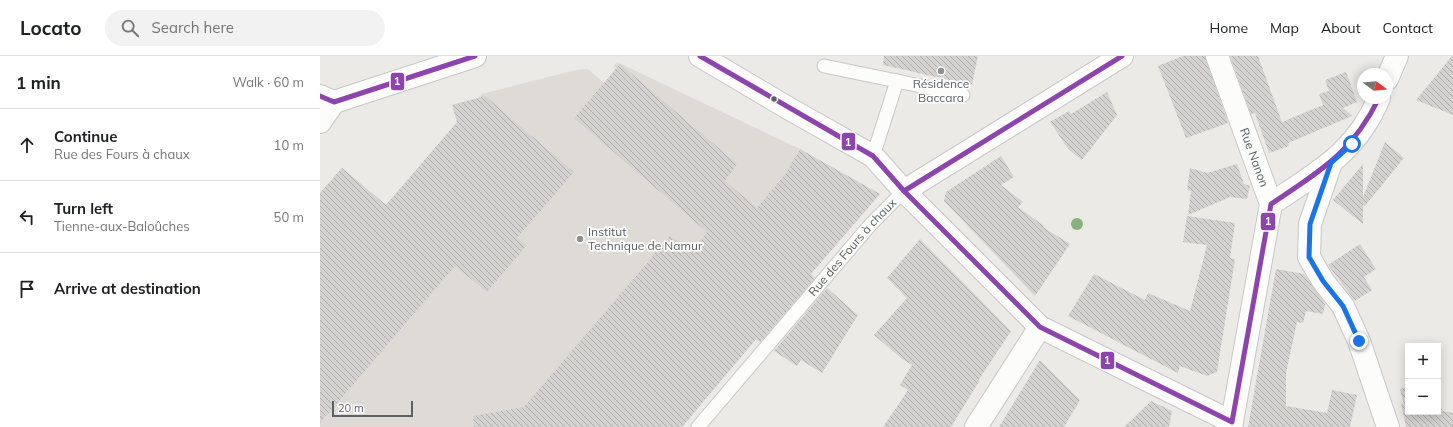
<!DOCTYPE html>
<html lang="en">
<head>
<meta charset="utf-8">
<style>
  body { margin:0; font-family:Mulish,sans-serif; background:#f2f2f2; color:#202124 }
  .controls { position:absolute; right:12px; bottom:12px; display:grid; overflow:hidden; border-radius:0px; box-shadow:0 2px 10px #0003 }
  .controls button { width:36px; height:36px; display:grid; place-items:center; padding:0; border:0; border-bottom:1px solid #e0e0e0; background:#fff; color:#202124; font:20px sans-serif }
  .compass { position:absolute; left:1037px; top:12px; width:36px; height:36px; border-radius:50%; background:#fff; box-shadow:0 2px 10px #0003; rotate:106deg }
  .scale { position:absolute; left:12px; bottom:10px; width:81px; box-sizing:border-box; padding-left:4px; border:2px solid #5b6165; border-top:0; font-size:11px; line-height:14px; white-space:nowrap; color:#5b6165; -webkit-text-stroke:3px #fff; paint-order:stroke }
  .stop { position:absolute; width:12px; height:12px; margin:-9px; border:3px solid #1a73e8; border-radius:50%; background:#fff }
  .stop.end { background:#1a73e8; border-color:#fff; box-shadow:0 1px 4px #0008 }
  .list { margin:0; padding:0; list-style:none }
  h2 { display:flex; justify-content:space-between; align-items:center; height:52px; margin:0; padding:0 16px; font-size:17px }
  h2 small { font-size:13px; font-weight:400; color:#757577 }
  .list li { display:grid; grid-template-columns:26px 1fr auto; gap:12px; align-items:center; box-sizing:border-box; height:72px; padding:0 16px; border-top:1px solid #e0e0e0 }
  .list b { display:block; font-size:15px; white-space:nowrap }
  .list p { margin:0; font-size:13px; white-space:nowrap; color:#757577 }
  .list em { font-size:13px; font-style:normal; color:#757577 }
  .icon { flex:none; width:22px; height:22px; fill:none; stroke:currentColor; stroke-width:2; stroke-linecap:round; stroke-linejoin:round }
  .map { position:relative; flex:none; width:1133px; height:371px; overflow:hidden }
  header { display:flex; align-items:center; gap:24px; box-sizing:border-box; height:56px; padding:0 20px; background:#fff; border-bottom:1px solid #e0e0e0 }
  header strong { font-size:19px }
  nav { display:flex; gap:22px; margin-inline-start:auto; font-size:14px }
  .search { width:280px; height:36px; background:#f2f2f2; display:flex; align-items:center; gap:10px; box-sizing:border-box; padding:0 14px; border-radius:22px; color:#757577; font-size:15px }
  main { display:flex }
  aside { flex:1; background:#fff }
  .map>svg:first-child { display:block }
  .education { fill:#dedad5 }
  .building { fill:url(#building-back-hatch) }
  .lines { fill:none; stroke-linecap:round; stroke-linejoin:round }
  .service-casing { stroke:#c7c7c7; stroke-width:15 }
  .minor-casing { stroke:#c7c7c7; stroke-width:24 }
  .service { stroke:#fcfcfb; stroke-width:13 }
  .minor { stroke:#fcfcfb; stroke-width:22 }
  .bus-1-casing { stroke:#fff; stroke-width:8 }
  .bus-1 { stroke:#8e44ad; stroke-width:5 }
  .tree { fill:#88b181 }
  .route { stroke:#1a73e8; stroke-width:5 }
  .poi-dot { fill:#8e9192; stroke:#fff; stroke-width:1.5 }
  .bus-dot { fill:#5b6165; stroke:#fff; stroke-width:1.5 }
  .labels { text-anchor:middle; stroke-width:3.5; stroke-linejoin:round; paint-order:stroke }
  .poi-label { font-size:12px; fill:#5b6165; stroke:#fff }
  .street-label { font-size:12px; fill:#5b6165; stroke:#fff }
  .line-badge { stroke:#fff; stroke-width:1.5 }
  .badge-label { font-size:11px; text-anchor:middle; font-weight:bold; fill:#fff }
</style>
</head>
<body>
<header>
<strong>Locato</strong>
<div class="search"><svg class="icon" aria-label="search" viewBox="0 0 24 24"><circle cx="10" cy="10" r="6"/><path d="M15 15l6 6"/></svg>Search here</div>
<nav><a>Home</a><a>Map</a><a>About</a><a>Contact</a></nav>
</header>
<main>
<aside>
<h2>1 min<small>Walk · 60 m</small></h2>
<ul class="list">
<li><svg class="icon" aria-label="ahead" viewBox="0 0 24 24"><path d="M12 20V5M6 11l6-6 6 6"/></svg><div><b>Continue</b><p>Rue des Fours à chaux</p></div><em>10 m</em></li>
<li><svg class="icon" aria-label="left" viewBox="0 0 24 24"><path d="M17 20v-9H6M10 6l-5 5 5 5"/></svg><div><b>Turn left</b><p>Tienne-aux-Baloûches</p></div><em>50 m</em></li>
<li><svg class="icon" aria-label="arrive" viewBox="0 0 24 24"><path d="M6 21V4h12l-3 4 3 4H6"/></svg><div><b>Arrive at destination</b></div></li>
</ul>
</aside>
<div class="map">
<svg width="1133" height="371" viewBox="0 0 1133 371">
  <defs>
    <pattern id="building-back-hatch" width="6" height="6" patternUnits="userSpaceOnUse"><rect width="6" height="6" fill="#d4d2d0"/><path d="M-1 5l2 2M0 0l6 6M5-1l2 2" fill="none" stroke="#afaeac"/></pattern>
  </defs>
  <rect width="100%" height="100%" fill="#eceae6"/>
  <polygon class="education" points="297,6 480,93 532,123 492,217 362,371 0,371 0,137 22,112 66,149 162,38 256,14 268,13 284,27 296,12 294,10"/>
  <g class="building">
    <polygon points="564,0 658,0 652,29 563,9"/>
    <polygon points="863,0 885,0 908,67 866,82 838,10"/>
    <polygon points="910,0 938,0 962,66 1003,49 999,38 1009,35 1005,24 1026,16 1037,46 1023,52 1032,60 968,87 969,90 949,97 935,57 931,58"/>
    <polygon points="1132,0 1133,0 1133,59 1096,44"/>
    <polygon points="300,8 417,108 405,125 437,152 466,117 480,93 560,138 491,218 495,222 440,286 436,283 362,371 154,371 153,360 204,351 350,180 373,195 387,176 254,62"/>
    <polygon points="787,36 797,59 762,104 749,94 730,66 749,55 751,58"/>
    <polygon points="165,40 254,116 197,182 206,190 167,236 135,210 0,367 0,137 22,112 66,149 137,66 132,49"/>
    <polygon points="1065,86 1084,102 1045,150 1043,149 1043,168 1013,144 1043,108 1043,141"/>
    <polygon points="681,100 694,121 681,129 703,146 698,151 724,170 723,171 750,188 715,240 624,145 626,136"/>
    <polygon points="917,108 924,128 930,130 927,143 910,141 868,159 871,135 867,134 870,112 887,117"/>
    <polygon points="867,160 915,167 910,202 915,203 897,316 887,320 860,310 858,317 748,260 774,218 825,244 828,237 870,255 887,189 863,186"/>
    <polygon points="600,183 691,275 658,325 660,324 631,371 563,371 588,334 580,329 592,309 581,302 554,279 587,242 567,222"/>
    <polygon points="1040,188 1056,213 1044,221 1052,234 1035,245 1008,209"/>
    <polygon points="956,213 984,218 1005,248 1003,258 986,255 983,267 977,266 966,317 966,350 1007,357 1012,334 1037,339 1030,371 928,371"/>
    <polygon points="507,232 538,259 502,317 481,304 477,310 454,295"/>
    <polygon points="720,304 760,344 744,371 679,371"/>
    <polygon points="1088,331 1088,356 1118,356 1118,338 1122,355 1133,357 1133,371 1086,371 1081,347 1084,348 1080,333"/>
    <polygon points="831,345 852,355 849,371 804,371"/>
  </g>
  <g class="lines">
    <defs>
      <g id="service">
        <polyline points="504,10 577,25 553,100"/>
        <polyline points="577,25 643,39"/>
        <path id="s1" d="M378 371 551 168 584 135"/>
      </g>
      <g id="minor">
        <polyline points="380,0 468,52 553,100 584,135 720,271 912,366"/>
        <path id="s2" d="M897 0 951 148 911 371"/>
        <polyline points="1067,23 1077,0"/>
        <polyline points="0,40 14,46 155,0"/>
        <polyline points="0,66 14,46"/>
        <polyline points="1011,107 990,168 989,201 1003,225 1023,250 1039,285 1068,371"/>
        <polyline points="584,135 802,0"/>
        <path d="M951 148C998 116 1036 97 1059 42"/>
        <polyline points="656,371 720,271"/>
      </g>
    </defs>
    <use href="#service" class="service-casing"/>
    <use href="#minor" class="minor-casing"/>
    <use href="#service" class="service"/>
    <use href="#minor" class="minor"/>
    <defs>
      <g id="bus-1">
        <path d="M380 0 553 100 584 135 720 271 912 366 951 148C1000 115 1032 97 1059 42"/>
        <polyline points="0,40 14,46 155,0"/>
        <polyline points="584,135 802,0"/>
      </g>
    </defs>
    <use href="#bus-1" class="bus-1-casing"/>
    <use href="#bus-1" class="bus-1"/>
  </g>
  <circle class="tree" cx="757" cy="168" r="6"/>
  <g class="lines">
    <polyline class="route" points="1032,88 1011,107 990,168 989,201 1003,225 1023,250 1039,285"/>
  </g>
  <g class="poi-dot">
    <circle cx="621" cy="15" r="4"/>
    <circle cx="260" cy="183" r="4"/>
  </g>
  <circle class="bus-dot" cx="454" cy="43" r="3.5"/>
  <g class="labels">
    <g class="poi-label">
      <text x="621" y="32">Résidence<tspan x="621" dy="14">Baccara</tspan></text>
      <text x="268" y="180" text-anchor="start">Institut<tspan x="268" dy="14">Technique de Namur</tspan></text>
    </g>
    <g class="street-label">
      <text dy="4" stroke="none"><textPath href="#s2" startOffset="108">Rue Nanon</textPath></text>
      <text dy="4" stroke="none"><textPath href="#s1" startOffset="237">Rue des Fours à chaux</textPath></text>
    </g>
  </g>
  <g class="line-badge">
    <rect x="70" y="16" width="15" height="19" rx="4" fill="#8e44ad"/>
    <rect x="521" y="76" width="15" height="19" rx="4" fill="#8e44ad"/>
    <rect x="940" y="156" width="16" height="19" rx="4" fill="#8e44ad"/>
    <rect x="780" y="295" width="15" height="19" rx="4" fill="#8e44ad"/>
  </g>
  <g class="badge-label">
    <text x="77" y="29">1</text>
    <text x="528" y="90">1</text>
    <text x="948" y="169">1</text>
    <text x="787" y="308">1</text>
  </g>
</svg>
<div class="controls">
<button>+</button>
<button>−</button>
</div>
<svg class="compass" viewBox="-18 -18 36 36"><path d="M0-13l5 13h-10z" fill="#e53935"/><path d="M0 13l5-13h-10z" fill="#757577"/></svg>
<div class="scale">20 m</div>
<div class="stop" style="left:1032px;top:88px"></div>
<div class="stop end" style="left:1039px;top:285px"></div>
</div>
</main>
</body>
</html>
